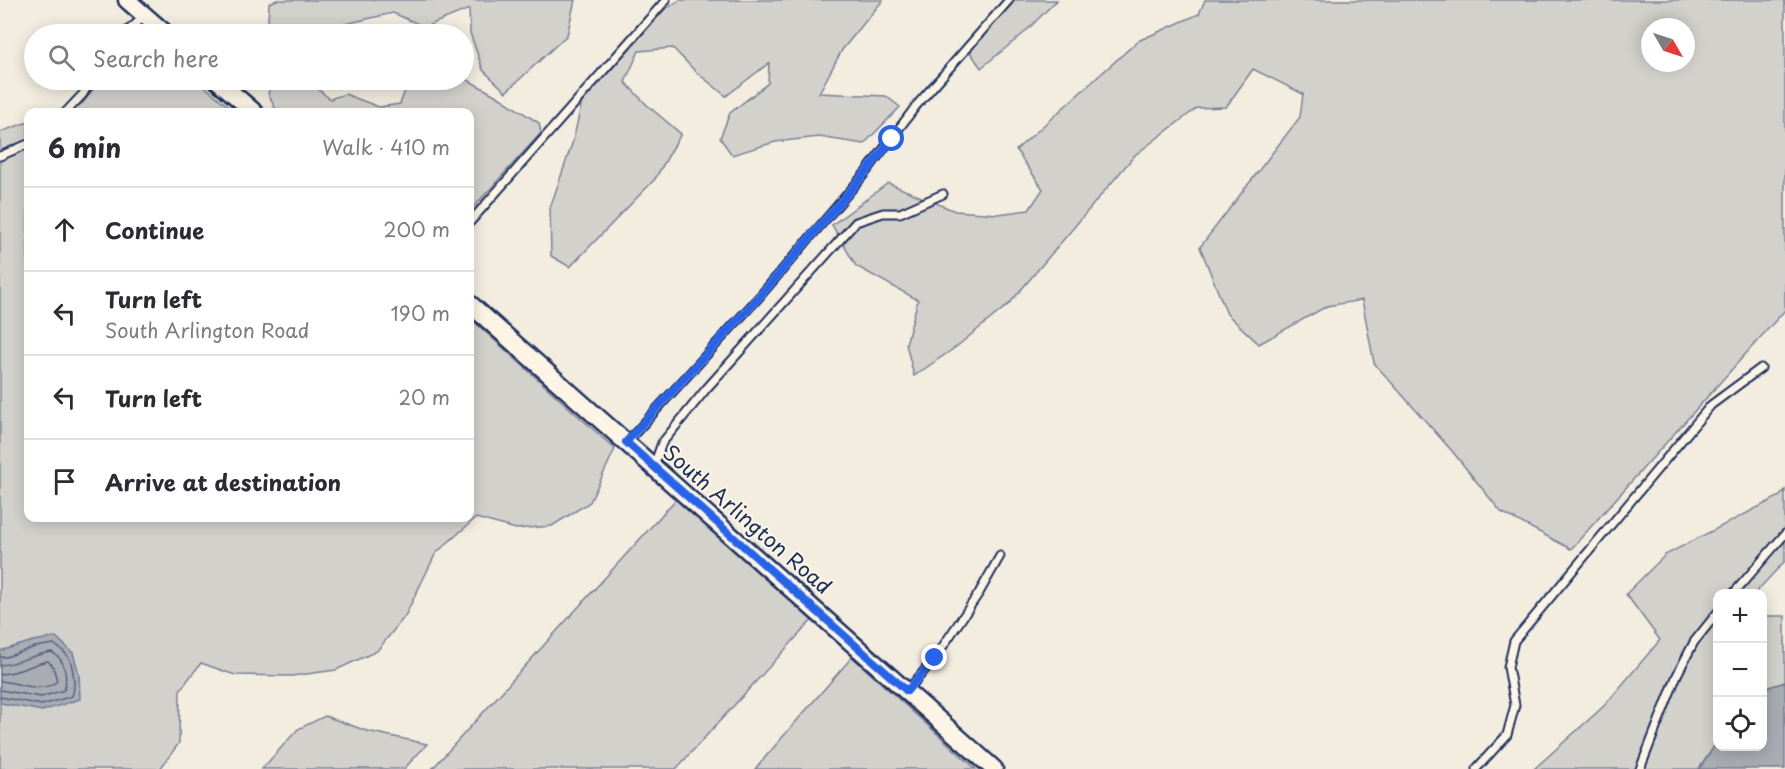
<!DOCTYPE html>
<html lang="en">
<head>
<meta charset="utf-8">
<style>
  body { margin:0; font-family:"Playpen Sans",sans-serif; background:#f7f7f7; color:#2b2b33 }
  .controls { position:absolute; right:18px; bottom:18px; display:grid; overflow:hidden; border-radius:12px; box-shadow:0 3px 15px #0003 }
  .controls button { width:54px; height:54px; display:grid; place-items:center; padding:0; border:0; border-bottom:2px solid #e1e1e2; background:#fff; color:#2b2b33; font:30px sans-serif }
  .compass { position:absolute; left:1641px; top:18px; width:54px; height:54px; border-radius:50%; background:#fff; box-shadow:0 3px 15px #0003; rotate:129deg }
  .stop { position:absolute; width:18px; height:18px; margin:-14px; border:4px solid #2563eb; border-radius:50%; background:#fff }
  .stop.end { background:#2563eb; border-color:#fff; box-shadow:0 2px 6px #0008 }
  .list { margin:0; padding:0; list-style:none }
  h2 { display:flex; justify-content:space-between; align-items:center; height:78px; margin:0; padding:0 24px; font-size:26px }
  h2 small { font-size:20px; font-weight:400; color:#7c7c81 }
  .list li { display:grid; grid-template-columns:39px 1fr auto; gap:18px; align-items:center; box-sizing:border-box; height:84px; padding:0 24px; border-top:2px solid #e1e1e2 }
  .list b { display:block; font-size:22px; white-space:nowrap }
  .list p { margin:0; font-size:20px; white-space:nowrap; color:#7c7c81 }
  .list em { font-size:20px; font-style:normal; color:#7c7c81 }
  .icon { flex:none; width:33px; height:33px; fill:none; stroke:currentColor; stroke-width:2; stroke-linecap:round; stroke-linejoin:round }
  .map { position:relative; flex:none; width:1785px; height:769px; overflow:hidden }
  .search { position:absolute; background:#fff; box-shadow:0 3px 15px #0003; left:24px; top:24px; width:450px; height:66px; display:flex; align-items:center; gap:15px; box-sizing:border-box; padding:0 21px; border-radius:33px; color:#7c7c81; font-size:22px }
  .panel { position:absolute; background:#fff; box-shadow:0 3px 15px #0003; left:24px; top:108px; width:450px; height:414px; border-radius:12px }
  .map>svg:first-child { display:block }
  .green { fill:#d3d1cc; stroke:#778095; stroke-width:1.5; fill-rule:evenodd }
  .water { fill:#a9acb3; stroke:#707a91; stroke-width:1.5 }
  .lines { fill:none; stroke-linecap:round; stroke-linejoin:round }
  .shore { stroke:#546180; stroke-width:1.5 }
  .service-casing { stroke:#1b2f5e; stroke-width:11 }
  .tertiary-casing { stroke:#1b2f5e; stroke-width:21 }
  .service { stroke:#fcf5e5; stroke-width:7 }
  .tertiary { stroke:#fcf5e5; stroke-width:16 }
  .route { stroke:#2563eb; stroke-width:8 }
  .labels { text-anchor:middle; stroke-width:4.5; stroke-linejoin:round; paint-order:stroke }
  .street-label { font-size:21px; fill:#1b2f5e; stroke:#fcf5e5 }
</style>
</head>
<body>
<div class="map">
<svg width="1785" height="769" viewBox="0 0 1785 769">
  <rect width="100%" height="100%" fill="#f3ede0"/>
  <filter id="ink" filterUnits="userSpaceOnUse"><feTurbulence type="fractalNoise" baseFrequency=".0167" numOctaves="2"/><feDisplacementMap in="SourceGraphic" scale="12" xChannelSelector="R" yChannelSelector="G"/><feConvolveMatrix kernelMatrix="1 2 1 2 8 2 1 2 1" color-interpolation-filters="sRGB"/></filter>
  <g filter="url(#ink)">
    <g class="green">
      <polygon points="277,0 575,0 567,35 506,92 483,70 470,33 469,9 425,27 393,13 332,27 318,34 274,34 268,21 269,3"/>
      <polygon points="680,0 883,0 842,50 819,93 886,96 900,107 864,144 819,137 775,142 732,155 720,138 730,113 768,83 769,63 726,96 695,71 673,48 639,51 625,82 647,105 681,134 655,179 570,267 551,256 550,208 573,141 582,102 665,9"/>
      <polygon points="1011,0 1057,0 1023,34 981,68 970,52"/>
      <path d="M1205 0H1785V310L1571 549 1501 512 1452 451 1374 363 1362 300 1327 306 1259 344 1227 314 1200 247 1300 117 1303 94 1253 69 1226 107 1197 108 1135 155 1009 304 956 347 914 376 906 344 918 300 856 266 832 225 888 183 955 211 998 214 1029 210 1043 189 1016 150 1138 41 1199 14ZM1650 27H1686V63H1650Z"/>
      <polygon points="464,78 497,96 539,123 541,133 470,211 470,112 281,112 275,108 268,93 275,80 310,80 313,85 330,99 345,94 379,107 400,104 409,80"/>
      <polygon points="100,80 197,80 235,112 56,112 83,103"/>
      <polygon points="28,122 28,518 470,518 470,318 615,449 590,502 552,526 516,529 476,518 436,553 405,616 377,651 336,670 292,676 235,675 201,663 180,690 179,743 160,769 0,769 0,132"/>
      <polygon points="1785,490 1785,561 1755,593 1718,594 1718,643 1716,645 1717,645 1717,742 1699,769 1534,769 1604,706 1660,640 1626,594 1665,555 1780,496"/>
      <polygon points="678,497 813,619 676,769 432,769"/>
      <polygon points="1763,616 1785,616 1785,682 1763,689"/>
      <polygon points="852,657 976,769 755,769"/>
      <polygon points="325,716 367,731 427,744 404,769 262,769 298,729"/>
    </g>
    <g class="water">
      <polygon points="56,637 73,653 79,674 80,699 42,711 0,703 0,651 33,641"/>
      <polygon points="1785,682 1785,769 1699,769 1717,742 1718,746 1762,746 1763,689"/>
    </g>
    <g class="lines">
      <g class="shore">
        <path d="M0 657H6L35 647 54 644C59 648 66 652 69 658 73 667 76 686 72 696L42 705 0 697"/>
        <path d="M0 665C18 664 34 654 52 652 53 653 60 658 60 659 66 667 67 682 64 690L41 697 0 690"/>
        <path d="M0 674C17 674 32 664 48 661L53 666 57 681C42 695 18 682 0 681"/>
      </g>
      <defs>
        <g id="service">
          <polyline points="124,34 145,16"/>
          <polyline points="66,112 83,94 91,80"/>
          <polyline points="0,156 28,144"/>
          <polyline points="470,222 666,0"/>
          <polyline points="626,443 760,296 867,171 916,106 1009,0"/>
          <polyline points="654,465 662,443 707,388 856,222 883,213 900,213 943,194"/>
          <polyline points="1733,594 1785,534"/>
          <polyline points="907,691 935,658 979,593 1000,556"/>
          <polyline points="1476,769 1507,735 1515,705 1508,667 1514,641 1711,405 1761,368"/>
          <polyline points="1640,769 1677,675 1694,642 1718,612"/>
        </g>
        <g id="tertiary">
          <polyline points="127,0 166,34"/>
          <polyline points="217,80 254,112"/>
          <polyline points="470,304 994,769"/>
        </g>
      </defs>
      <use href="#service" class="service-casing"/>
      <use href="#tertiary" class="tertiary-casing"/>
      <use href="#service" class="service"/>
      <use href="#tertiary" class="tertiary"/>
    </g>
  </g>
  <g class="lines" filter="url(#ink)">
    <polyline class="route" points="892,139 867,171 760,296 626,442 907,691 935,658"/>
  </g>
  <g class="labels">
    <g class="street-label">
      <text transform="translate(747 520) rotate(41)" y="7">South Arlington Road</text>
    </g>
  </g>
</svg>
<div class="controls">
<button>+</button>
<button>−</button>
<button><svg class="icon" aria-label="locate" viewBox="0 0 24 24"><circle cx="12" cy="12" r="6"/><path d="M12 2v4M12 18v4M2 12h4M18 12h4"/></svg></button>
</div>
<svg class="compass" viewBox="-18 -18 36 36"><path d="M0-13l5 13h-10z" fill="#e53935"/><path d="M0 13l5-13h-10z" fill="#7c7c81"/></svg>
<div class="stop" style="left:892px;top:139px"></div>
<div class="stop end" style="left:935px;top:658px"></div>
<div class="search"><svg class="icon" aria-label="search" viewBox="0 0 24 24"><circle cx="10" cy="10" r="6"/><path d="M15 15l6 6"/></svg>Search here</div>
<section class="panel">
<h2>6 min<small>Walk · 410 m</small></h2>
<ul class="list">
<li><svg class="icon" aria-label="ahead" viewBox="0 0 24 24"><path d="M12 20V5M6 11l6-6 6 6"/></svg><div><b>Continue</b></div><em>200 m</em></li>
<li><svg class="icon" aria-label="left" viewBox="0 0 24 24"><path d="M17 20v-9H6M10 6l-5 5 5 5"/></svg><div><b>Turn left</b><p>South Arlington Road</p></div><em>190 m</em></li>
<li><svg class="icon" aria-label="left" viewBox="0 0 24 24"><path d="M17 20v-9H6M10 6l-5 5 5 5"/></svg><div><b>Turn left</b></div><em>20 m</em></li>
<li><svg class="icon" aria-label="arrive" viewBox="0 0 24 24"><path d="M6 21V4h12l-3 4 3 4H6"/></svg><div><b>Arrive at destination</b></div></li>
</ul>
</section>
</div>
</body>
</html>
